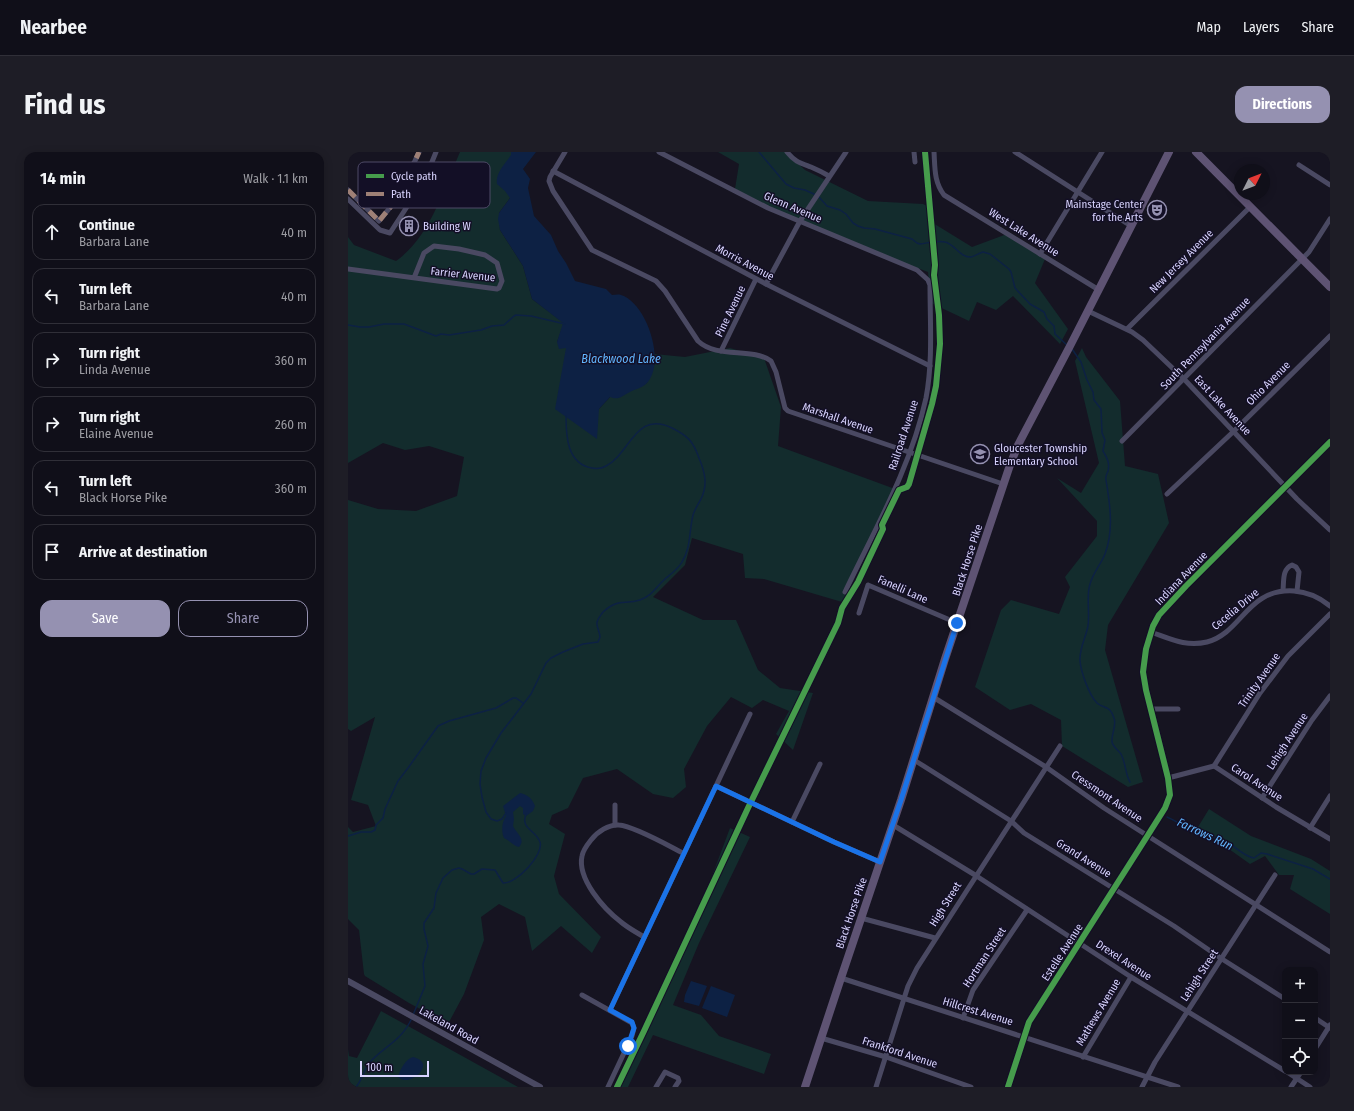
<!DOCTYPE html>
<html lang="en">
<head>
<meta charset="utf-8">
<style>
  body { margin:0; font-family:"Fira Sans Condensed",sans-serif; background:#1e1d26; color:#f1f3f6 }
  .controls { position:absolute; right:12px; bottom:12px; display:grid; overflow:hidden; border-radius:8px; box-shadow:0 2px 10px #0003 }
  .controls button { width:36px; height:36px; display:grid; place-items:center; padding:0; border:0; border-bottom:1px solid #302f38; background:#100f19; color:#f1f3f6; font:20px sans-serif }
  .compass { position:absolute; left:886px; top:12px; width:36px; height:36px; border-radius:50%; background:#100f19; box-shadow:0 2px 10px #0003; rotate:48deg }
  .scale { position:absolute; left:12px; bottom:10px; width:69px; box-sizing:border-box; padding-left:4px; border:2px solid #d9d4ff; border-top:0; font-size:11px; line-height:14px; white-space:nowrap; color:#d9d4ff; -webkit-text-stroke:3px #130f26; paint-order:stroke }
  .stop { position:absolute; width:12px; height:12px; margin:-9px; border:3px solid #1a73e8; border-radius:50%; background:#fff }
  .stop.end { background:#1a73e8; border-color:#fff; box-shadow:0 1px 4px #0008 }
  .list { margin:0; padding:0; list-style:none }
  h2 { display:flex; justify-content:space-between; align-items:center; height:52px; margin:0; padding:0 16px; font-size:17px }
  h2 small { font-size:13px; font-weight:400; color:#9c9ca2 }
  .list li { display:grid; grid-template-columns:26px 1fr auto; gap:12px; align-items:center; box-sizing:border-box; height:56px; margin:0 8px 8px; padding:0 8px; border:1px solid #302f38; border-radius:12px }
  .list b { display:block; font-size:15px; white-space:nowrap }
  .list p { margin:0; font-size:13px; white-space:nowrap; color:#9c9ca2 }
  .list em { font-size:13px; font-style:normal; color:#9c9ca2 }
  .actions { display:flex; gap:8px; padding:12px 16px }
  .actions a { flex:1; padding:9px 0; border:1px solid #9591b1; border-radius:12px; text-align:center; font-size:14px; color:#9591b1 }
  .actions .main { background:#9591b1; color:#fff }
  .icon { flex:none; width:22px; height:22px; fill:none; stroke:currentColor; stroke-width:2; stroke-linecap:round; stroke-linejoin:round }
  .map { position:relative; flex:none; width:982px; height:935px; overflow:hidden; border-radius:12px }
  header { display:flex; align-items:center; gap:24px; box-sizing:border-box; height:56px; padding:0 20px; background:#100f19; border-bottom:1px solid #302f38 }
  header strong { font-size:19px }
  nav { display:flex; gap:22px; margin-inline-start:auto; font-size:14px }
  .intro { display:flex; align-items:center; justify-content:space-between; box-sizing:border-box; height:96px; padding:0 24px }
  h1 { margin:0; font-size:28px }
  .button { padding:10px 18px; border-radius:12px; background:#9591b1; color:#fff; font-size:14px; font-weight:700 }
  main { display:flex; gap:24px; padding:0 24px }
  aside { flex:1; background:#100f19; border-radius:12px; box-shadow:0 2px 10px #0003 }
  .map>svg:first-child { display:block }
  .green { fill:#132c2d }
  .water { fill:#0d2144 }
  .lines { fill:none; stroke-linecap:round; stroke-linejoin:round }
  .stream { stroke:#0d2144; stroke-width:1.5 }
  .minor { stroke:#4a4962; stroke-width:5 }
  .tertiary { stroke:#4a4962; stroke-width:6 }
  .primary { stroke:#5e5373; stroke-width:8 }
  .quiet { stroke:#9e8076; stroke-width:5; stroke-dasharray:10 5; stroke-linecap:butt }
  .cycleway-casing { stroke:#130f26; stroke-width:8 }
  .cycleway { stroke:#469c4c; stroke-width:6 }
  .route { stroke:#1a73e8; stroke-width:5 }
  .labels { text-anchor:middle; stroke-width:3; stroke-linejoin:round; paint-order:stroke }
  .poi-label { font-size:11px; fill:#d9d4ff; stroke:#130f26; text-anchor:start }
  .street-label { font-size:11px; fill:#d9d4ff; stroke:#130f26 }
  .water-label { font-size:12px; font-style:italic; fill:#62b6ff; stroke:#130f26 }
  .key { fill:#130f26; stroke:#4e4a67; stroke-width:1 }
  .key-label { font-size:11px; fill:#d9d4ff }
</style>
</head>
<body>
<header>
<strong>Nearbee</strong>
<nav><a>Map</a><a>Layers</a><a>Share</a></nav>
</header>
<div class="intro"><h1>Find us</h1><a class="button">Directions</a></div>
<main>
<aside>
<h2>14 min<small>Walk · 1.1 km</small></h2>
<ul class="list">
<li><svg class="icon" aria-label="ahead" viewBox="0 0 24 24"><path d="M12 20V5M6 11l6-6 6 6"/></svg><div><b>Continue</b><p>Barbara Lane</p></div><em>40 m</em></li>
<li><svg class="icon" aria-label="left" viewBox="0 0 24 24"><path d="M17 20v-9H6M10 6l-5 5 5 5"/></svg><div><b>Turn left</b><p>Barbara Lane</p></div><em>40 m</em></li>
<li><svg class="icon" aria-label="right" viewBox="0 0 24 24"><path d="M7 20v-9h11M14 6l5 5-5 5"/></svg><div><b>Turn right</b><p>Linda Avenue</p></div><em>360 m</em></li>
<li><svg class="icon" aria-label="right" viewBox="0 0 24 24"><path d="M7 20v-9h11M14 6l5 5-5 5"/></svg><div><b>Turn right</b><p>Elaine Avenue</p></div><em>260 m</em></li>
<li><svg class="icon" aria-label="left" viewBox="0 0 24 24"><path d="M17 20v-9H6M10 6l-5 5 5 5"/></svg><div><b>Turn left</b><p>Black Horse Pike</p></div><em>360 m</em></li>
<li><svg class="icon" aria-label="arrive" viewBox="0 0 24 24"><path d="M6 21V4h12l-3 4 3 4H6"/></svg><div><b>Arrive at destination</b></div></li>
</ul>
<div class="actions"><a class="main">Save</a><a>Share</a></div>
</aside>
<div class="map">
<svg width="982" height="935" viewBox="0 0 982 935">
  <rect width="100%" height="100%" fill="#161421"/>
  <g class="green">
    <path d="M112 0H165L162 46 151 61 152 78 175 114 184 147 216 171 209 190 218 195 251 257 262 245 299 231 306 202 337 205 382 196 416 206 433 255 430 294 547 337 494 450 416 427 397 426 395 402 344 386 337 413 305 445 355 468H388L410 518 432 536 465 541 445 598 428 582 441 559 415 548 404 556 383 545 359 574 336 617 338 635 325 646 305 642 269 617 235 626 220 656 204 663 201 672 217 682 206 724 211 742 253 785 244 801 213 774 184 799 177 765 151 752 133 765 136 788 116 842 100 872 61 851 17 824 16 822 11 778 0 767V675L5 680 28 674 20 653 3 648 27 565 3 579 0 577V348L30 357 68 359 109 344 116 305 81 294 57 298 35 291 0 311V85L6 93 48 109C82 85 96 37 112 0Z"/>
    <polygon points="370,0 438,0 457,18 520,49 575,52 585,57 585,71 624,95 659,82 697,107 687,131 720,177 712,192 665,144 648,158 629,150 621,169 583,151 580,120 458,74 387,37 391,12"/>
    <polygon points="734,196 738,205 772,249 777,314 810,322 821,371 760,473 757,498 795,630 780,635 714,594 713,568 683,552 662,558 627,535 653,458 663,448 711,462 722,435 717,425 749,384 749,369 709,326 733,341 751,311 727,209"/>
    <polygon points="861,657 903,684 963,707 982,719 982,762 942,737 946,723 931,723 917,704 902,712 850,675"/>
    <polygon points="382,676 402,685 351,791 325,853 353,863 371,884 423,902 416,922 305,883 280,935 266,935 346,772"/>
    <polygon points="33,859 51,869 170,935 0,935 0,897 1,904 9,906"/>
  </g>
  <g class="water">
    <path d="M163 0H188L175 17 182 27 180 36 186 64 203 83 210 99 218 111 227 129 258 137 264 143C267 143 270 142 273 143 299 151 319 212 298 232 294 236 287 237 282 240 275 243 271 249 262 245L251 257 249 287 207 257 218 196 211 197 209 190 215 171 184 147 175 114 152 78 150 67 151 61 162 46 157 39 149 32C147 21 158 11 163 3Z"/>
    <path d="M172 641C180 643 184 646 187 654L185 659 178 664 175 662V656L172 654 165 660 166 667 165 674C169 682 178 687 171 695 166 694 162 689 156 686 153 680 154 669 158 664L155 654Z"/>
    <polygon points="343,829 359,834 351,854 336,850 337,843"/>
    <polygon points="363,834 387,843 379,865 354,856"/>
    <path d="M65 905C68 906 72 907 74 910 80 918 60 935 50 925 52 917 58 907 65 905Z"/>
  </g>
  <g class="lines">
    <g class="stream">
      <polyline points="411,0 438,32 446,36 457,38 468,43"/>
      <path d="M471 45 479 54 492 58 498 62 505 71 510 74 516 76 527 77 564 87 569 91 572 92C580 91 589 88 597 90 607 92 612 106 623 105 628 104 631 101 635 100L642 102 661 117 663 120 667 136 682 152 696 160 699 167 706 174 707 182 720 194"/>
      <polyline points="0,173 12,175 21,175 36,172 56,172 88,184 93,182 101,183 133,178 144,174 156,173 166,164 168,163 183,164 217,172"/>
      <path d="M724 197 733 210 739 228 745 240 746 248 753 257 754 281 757 288 755 299C759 306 762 311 760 319 759 322 757 324 758 328 762 352 766 378 757 402 753 412 745 421 742 432 738 444 742 460 740 474 738 485 731 497 732 509 733 520 741 543 749 551 756 557 762 553 766 566 769 574 763 582 764 590 765 595 770 598 773 602 778 611 777 622 782 630"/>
      <path d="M158 661 154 667 149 669 143 667 138 660 134 645 132 632 133 619 138 606 153 581 183 542 198 511 203 506 215 500 235 492 250 490 252 485C252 480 248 475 249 470 250 466 253 463 255 460 270 446 276 453 292 448 304 444 308 435 317 427 323 422 330 417 334 410 343 396 341 379 345 363 347 357 350 352 353 347 360 333 357 320 351 306 345 289 340 284 324 276 287 258 283 301 258 314 253 317 249 317 244 316 219 312 218 284 218 264"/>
      <path d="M819 665C826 668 834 673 841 676 853 681 865 684 877 689 887 694 895 704 906 706L913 701 919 702 965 717 982 727"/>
      <polyline points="0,684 13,680 23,680 27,678 28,673 35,666 37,657 50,629 60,616 90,574 101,569 148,556 165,546 168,546 175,551"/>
      <path d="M65 863 77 834 75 812 80 794 76 777V771L86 756 88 741 95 726 104 718 111 716 114 717 123 722H126L134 717 147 718 155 731C168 732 196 703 192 690 188 678 172 677 178 662"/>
      <path d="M8 935C15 927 16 915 24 908 40 892 53 889 64 866"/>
    </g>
    <g class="minor">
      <path d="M217 0 202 25 201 29 205 39 244 98 308 129 317 139 350 189C369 207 404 195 423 209L428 220 437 256 440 259 655 332"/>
      <path d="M311 0 420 56 569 118 580 128 582 133C582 171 585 209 578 246 563 315 527 377 497 440"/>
      <path d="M439 0C447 10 452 11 463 15 470 18 476 21 481 24"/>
      <polyline points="566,0 567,10"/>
      <path d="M586 0C587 16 586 30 596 43L751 138"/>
      <polyline points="667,0 783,74"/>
      <polyline points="951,13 982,33"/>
      <polyline points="205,19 418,132 582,214"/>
      <polyline points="0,38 31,69 63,30 61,22 71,0"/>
      <polyline points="0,47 32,78 42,81 77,27 88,0"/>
      <polyline points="692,102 754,0"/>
      <polyline points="0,117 149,137 151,136 154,129 149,111 137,103 111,97 86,94 76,101 66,126"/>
      <polyline points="418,132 452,69 498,0"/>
      <polyline points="740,159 784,180 795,188 836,227 949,347 982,378"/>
      <polyline points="779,177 902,55"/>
      <polyline points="373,199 408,127"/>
      <polyline points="774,289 961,100 982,67"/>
      <polyline points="819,342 886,279 982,184"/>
      <path d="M935 438C936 429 934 417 944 413L948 415 951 420 949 439"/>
      <polyline points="511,461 520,433 609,471"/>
      <path d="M803 480C823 487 838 495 859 490 894 481 899 436 946 439 960 440 971 445 982 454"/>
      <polyline points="585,545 698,615 756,656 982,800"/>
      <polyline points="803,557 830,557"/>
      <polyline points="566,608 663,669 676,681 826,774 874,807 937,847"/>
      <polyline points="866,614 912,541 940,504 982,462"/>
      <polyline points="820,626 866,614 928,655 982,687"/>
      <polyline points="368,634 486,690 532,710"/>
      <polyline points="914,646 964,568 982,544"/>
      <polyline points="267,653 267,673"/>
      <polyline points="444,670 472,612"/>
      <polyline points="545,673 627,723 783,825 937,919"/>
      <polyline points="962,676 982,644"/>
      <polyline points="513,766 587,786"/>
      <path d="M296 785C288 780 280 776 273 770 256 757 229 727 234 704 235 698 239 693 243 688 249 680 261 672 271 673 286 674 321 694 335 701"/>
      <polyline points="493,826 830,935"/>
      <polyline points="234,843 284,871 286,876 284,884 260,935"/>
      <polyline points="262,858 402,562"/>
      <polyline points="615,866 625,838 679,758"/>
      <polyline points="967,866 982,876"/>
      <polyline points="473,886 538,905 623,935"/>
      <polyline points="967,897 982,873"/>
      <polyline points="735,905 783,825"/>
      <polyline points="939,920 962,935"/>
      <polyline points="308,935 317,920 330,926 331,929 327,935"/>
      <polyline points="528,935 560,834 569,816 712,594"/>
      <polyline points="660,935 681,870 800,683 817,656 822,643 820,626 798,538 795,520 798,497 805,474 811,463 838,434 982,290"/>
      <polyline points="794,935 807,910 927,723"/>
      <polyline points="943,935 953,920"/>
    </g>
    <polyline class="tertiary" points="0,829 192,935"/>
    <g class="primary">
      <polyline points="848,0 982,135"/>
      <polyline points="457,935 493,826 553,648 597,507 662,313 670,293 722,194 821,0"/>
    </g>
    <polyline class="quiet" points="0,38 31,69 63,30 61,22 71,0"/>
    <defs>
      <g id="cycleway">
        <polyline points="269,935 296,879 400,656 490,471 494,456 510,430 535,377 534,373 551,338 559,335 561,332 584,252 588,234 592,192 591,163 586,123 587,113 577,0"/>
        <polyline points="660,935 681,870 800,683 817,656 822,643 820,626 798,538 795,520 798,497 805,474 811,463 838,434 982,290"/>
      </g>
    </defs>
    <use href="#cycleway" class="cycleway-casing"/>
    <use href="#cycleway" class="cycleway"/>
  </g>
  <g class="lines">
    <polyline class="route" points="280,894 286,876 284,870 262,858 368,634 486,690 532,710 553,648 609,471"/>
  </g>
  <defs>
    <symbol id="theatre-ring" viewBox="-11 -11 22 22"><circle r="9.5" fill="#130f26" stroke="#9591b1" stroke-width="1.5"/><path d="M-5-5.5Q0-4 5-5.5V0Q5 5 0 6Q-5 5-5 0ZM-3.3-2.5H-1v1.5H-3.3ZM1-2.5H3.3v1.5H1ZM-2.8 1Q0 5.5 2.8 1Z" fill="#9591b1"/></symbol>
    <symbol id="building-ring" viewBox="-11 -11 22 22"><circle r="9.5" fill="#130f26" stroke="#9591b1" stroke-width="1.5"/><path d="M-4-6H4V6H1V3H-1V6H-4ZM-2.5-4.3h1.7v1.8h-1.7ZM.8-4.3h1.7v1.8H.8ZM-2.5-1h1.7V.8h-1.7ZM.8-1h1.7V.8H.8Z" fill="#9591b1"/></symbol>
    <symbol id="school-ring" viewBox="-11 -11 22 22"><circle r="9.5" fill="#130f26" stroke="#9591b1" stroke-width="1.5"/><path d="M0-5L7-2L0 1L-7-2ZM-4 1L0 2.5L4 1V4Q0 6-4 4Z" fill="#9591b1"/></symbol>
  </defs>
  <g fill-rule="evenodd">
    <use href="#theatre-ring" x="798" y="47" width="22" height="22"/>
    <use href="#building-ring" x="50" y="63" width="22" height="22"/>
    <use href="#school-ring" x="621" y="291" width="22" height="22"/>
  </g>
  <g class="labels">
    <g class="poi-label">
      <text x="795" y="56" text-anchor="end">Mainstage Center<tspan x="795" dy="13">for the Arts</tspan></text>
      <text x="75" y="78">Building W</text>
      <text x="646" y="300">Gloucester Township<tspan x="646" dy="13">Elementary School</tspan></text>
    </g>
    <g class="street-label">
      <text transform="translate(445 55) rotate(23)" y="4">Glenn Avenue</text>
      <text transform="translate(676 80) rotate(32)" y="4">West Lake Avenue</text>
      <text transform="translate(833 109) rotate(-45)" y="4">New Jersey Avenue</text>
      <text transform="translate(397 110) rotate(28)" y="4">Morris Avenue</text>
      <text transform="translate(115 122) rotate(6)" y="4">Farrier Avenue</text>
      <text transform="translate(382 159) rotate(-64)" y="4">Pine Avenue</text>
      <text transform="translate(857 191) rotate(-46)" y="4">South Pennsylvania Avenue</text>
      <text transform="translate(920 231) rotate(-45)" y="4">Ohio Avenue</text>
      <text transform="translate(875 253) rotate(47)" y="4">East Lake Avenue</text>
      <text transform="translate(490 266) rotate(19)" y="4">Marshall Avenue</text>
      <text transform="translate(555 283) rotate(-72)" y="4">Railroad Avenue</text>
      <text transform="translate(619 408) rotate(-72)" y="4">Black Horse Pike</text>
      <text transform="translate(833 426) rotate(-46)" y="4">Indiana Avenue</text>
      <text transform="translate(555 437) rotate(24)" y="4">Fanelli Lane</text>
      <text transform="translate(887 457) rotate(-40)" y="4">Cecelia Drive</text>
      <text transform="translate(911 528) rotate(-55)" y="4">Trinity Avenue</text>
      <text transform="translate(939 589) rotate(-57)" y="4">Lehigh Avenue</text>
      <text transform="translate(909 630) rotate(33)" y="4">Carol Avenue</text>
      <text transform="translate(759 644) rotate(34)" y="4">Cressmont Avenue</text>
      <text transform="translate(736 706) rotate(32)" y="4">Grand Avenue</text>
      <text transform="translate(597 752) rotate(-58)" y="4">High Street</text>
      <text transform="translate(503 761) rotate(-71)" y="4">Black Horse Pike</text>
      <text transform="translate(714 800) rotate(-57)" y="4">Estelle Avenue</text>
      <text transform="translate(636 805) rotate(-57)" y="4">Hortman Street</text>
      <text transform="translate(776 808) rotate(33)" y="4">Drexel Avenue</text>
      <text transform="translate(851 823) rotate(-57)" y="4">Lehigh Street</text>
      <text transform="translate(630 859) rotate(17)" y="4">Hillcrest Avenue</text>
      <text transform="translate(750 860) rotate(-59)" y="4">Mathews Avenue</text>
      <text transform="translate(101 873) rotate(29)" y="4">Lakeland Road</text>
      <text transform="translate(552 900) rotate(18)" y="4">Frankford Avenue</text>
    </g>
    <g class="water-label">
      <text x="273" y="211">Blackwood Lake</text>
      <text transform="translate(857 682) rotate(25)" y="4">Farrows Run</text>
    </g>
  </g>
  <rect x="10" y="10" width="132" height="46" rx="6" class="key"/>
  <rect x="18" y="22" width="18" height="4" fill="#469c4c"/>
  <rect x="18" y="40" width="18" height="4" fill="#9e8076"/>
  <g class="key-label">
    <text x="43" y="28">Cycle path</text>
    <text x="43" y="46">Path</text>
  </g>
</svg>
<div class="controls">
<button>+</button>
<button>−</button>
<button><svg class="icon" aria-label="locate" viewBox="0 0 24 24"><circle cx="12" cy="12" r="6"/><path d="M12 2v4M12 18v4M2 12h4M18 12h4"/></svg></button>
</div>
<svg class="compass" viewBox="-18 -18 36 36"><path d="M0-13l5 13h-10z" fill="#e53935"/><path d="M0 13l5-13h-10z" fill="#9c9ca2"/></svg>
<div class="scale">100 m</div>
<div class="stop" style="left:280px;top:894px"></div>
<div class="stop end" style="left:609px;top:471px"></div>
</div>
</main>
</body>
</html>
